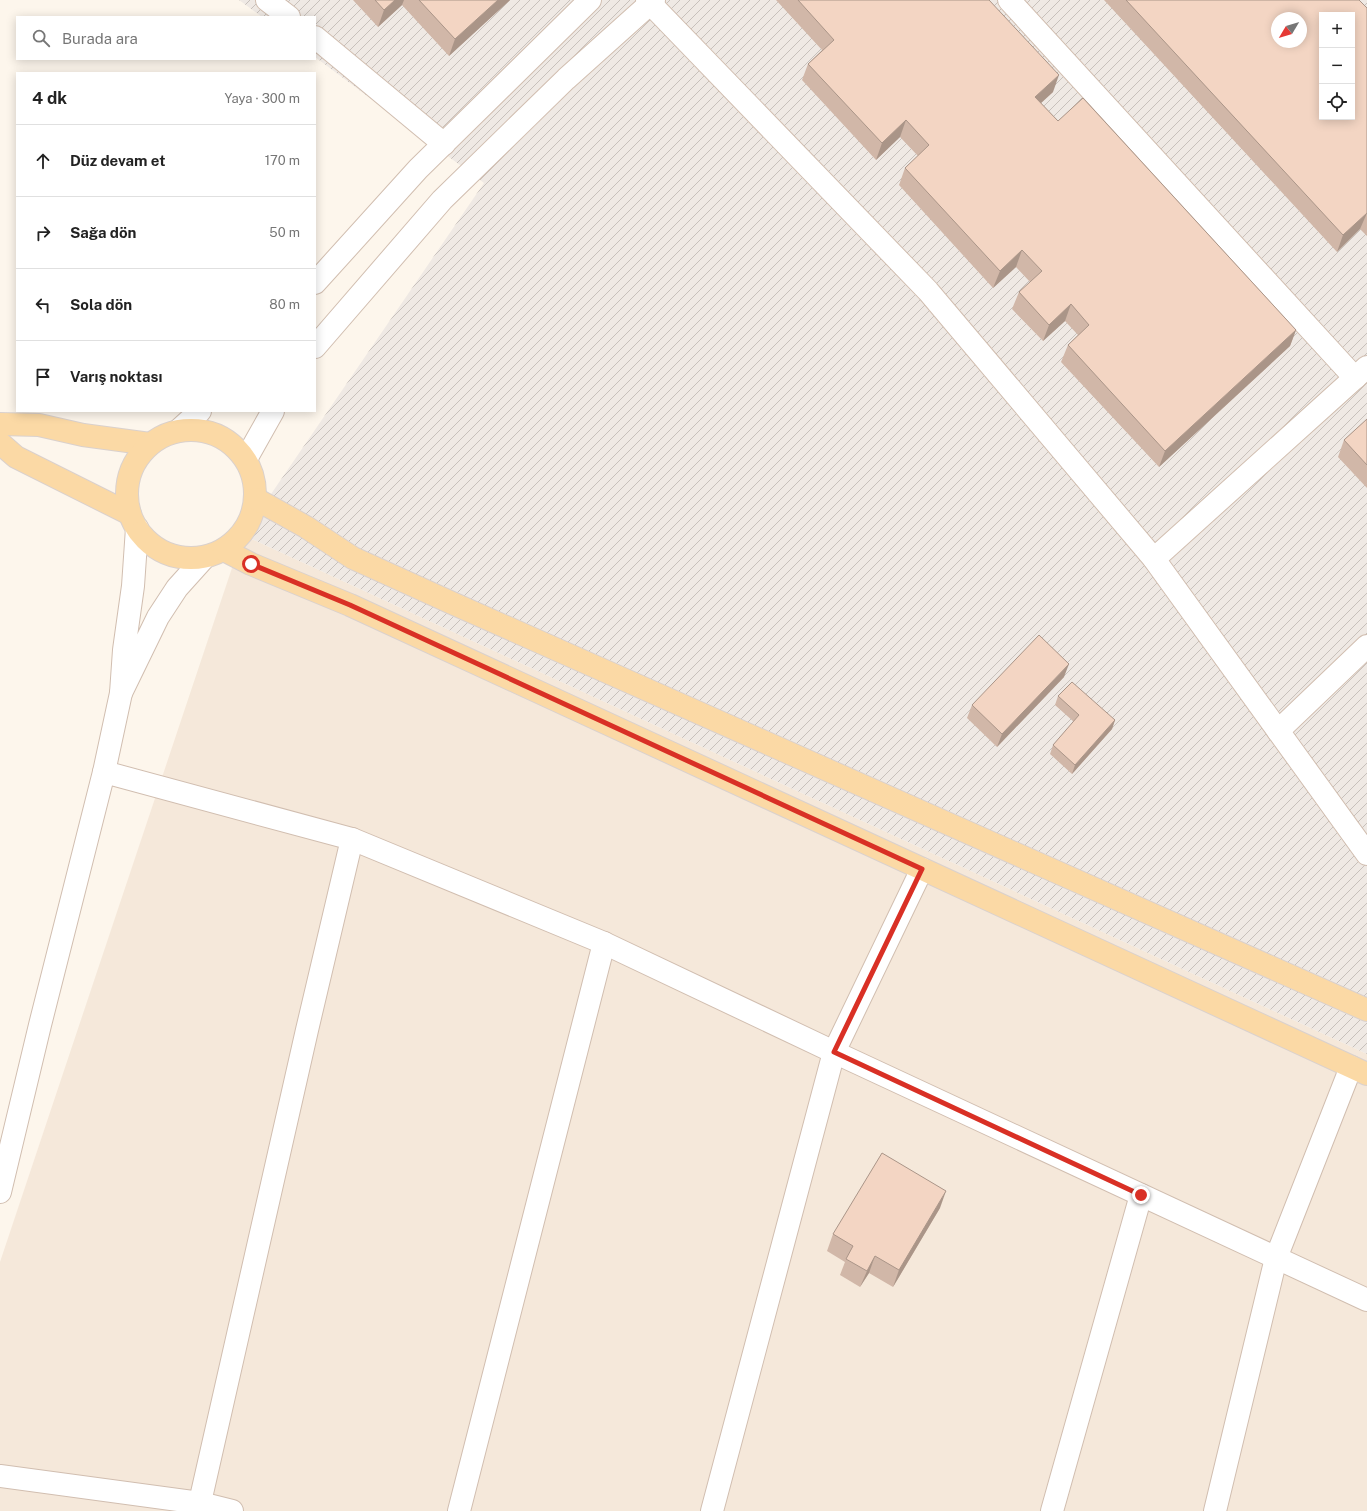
<!DOCTYPE html>
<html lang="tr">
<head>
<meta charset="utf-8">
<style>
  body { margin:0; font-family:"Public Sans",sans-serif; background:#f2f2f2; color:#222 }
  .controls { position:absolute; right:12px; top:12px; display:grid; overflow:hidden; border-radius:0px; box-shadow:0 2px 10px #0003 }
  .controls button { width:36px; height:36px; display:grid; place-items:center; padding:0; border:0; border-bottom:1px solid #e0e0e0; background:#fff; color:#222; font:20px sans-serif }
  .compass { position:absolute; left:1271px; top:12px; width:36px; height:36px; border-radius:50%; background:#fff; box-shadow:0 2px 10px #0003; rotate:232deg }
  .stop { position:absolute; width:12px; height:12px; margin:-9px; border:3px solid #d93025; border-radius:50%; background:#fff }
  .stop.end { background:#d93025; border-color:#fff; box-shadow:0 1px 4px #0008 }
  .list { margin:0; padding:0; list-style:none }
  h2 { display:flex; justify-content:space-between; align-items:center; height:52px; margin:0; padding:0 16px; font-size:17px }
  h2 small { font-size:13px; font-weight:400; color:#767676 }
  .list li { display:grid; grid-template-columns:26px 1fr auto; gap:12px; align-items:center; box-sizing:border-box; height:72px; padding:0 16px; border-top:1px solid #e0e0e0 }
  .list b { display:block; font-size:15px; white-space:nowrap }
  .list em { font-size:13px; font-style:normal; color:#767676 }
  .icon { flex:none; width:22px; height:22px; fill:none; stroke:currentColor; stroke-width:2; stroke-linecap:round; stroke-linejoin:round }
  .map { position:relative; flex:none; width:1367px; height:1511px; overflow:hidden }
  .search { position:absolute; background:#fff; box-shadow:0 2px 10px #0003; left:16px; top:16px; width:300px; height:44px; display:flex; align-items:center; gap:10px; box-sizing:border-box; padding:0 14px; border-radius:0px; color:#767676; font-size:15px }
  .panel { position:absolute; background:#fff; box-shadow:0 2px 10px #0003; left:16px; top:72px; width:300px; height:340px; border-radius:0px }
  .map>svg:first-child { display:block }
  .residential { fill:#f5e8da }
  .industrial { fill:url(#industrial-furrows); fill-rule:evenodd }
  .lines { fill:none; stroke-linecap:round; stroke-linejoin:round }
  .minor-casing { stroke:#d1beb0; stroke-width:24 }
  .major-casing { stroke:#dad1cd; stroke-width:24 }
  .minor { stroke:#fff; stroke-width:22 }
  .major { stroke:#fbd9a5; stroke-width:22 }
  .wall { fill:#d1b7a8 }
  .shaded-wall { fill:#aa9588 }
  .building { fill:#f3d5c3; stroke:#aa9588; fill-rule:evenodd }
  .route { stroke:#d93025; stroke-width:5 }
</style>
</head>
<body>
<div class="map">
<svg width="1367" height="1511" viewBox="0 0 1367 1511">
  <defs>
    <pattern id="industrial-furrows" width="10" height="10" patternUnits="userSpaceOnUse"><rect width="10" height="10" fill="#efe9e4"/><path d="M-1 1l2-2M0 10L10 0M9 11l2-2" fill="none" stroke="#c7c0bb"/></pattern>
  </defs>
  <rect width="100%" height="100%" fill="#fdf6ec"/>
  <polygon class="residential" points="243,535 1367,1054 1367,1511 0,1511 0,1262"/>
  <path class="industrial" d="M239 0H1367V1054L243 535 484 183 315 57V17H262ZM1322 15H1352V117H1322ZM1277 18H1301V42H1277Z"/>
  <g class="lines">
    <defs>
      <g id="minor">
        <polyline points="267,0 289,17"/>
        <polyline points="647,0 928,291 1154,559 1367,854"/>
        <polyline points="1009,0 1355,378"/>
        <polyline points="315,37 444,144"/>
        <polyline points="315,283 418,169 590,0"/>
        <polyline points="315,347 442,200 566,79 654,0"/>
        <polyline points="178,431 200,411"/>
        <polyline points="246,459 273,411"/>
        <polyline points="137,528 133,586 124,650 121,693 158,617 177,588 204,558"/>
        <polyline points="1154,559 1367,367"/>
        <polyline points="1278,731 1367,646"/>
        <polyline points="104,772 352,839 604,943 834,1052 1367,1300"/>
        <polyline points="0,1192 40,1025 104,772 121,693"/>
        <polyline points="0,1476 200,1503 232,1511"/>
        <polyline points="198,1511 307,1030 352,839"/>
        <polyline points="459,1511 604,943"/>
        <polyline points="712,1511 834,1052 922,869"/>
        <polyline points="1052,1511 1141,1195"/>
        <polyline points="1215,1511 1276,1258 1351,1067"/>
      </g>
      <g id="major">
        <polyline points="0,424 39,425 83,435 150,444"/>
        <circle cx="191" cy="494" r="64"/>
        <polyline points="0,443 16,457 130,514"/>
        <polyline points="256,499 306,527 353,558 452,603 1367,1010"/>
        <polyline points="224,550 251,564 350,605 1367,1074"/>
      </g>
    </defs>
    <use href="#minor" class="minor-casing"/>
    <use href="#major" class="major-casing"/>
    <use href="#minor" class="minor"/>
    <use href="#major" class="major"/>
  </g>
  <g class="wall">
    <polygon points="353,0 510,0 449,56 402,5 378,27"/>
    <polygon points="776,0 989,0 1053,92 1041,103 1058,121 1296,330 1290,346 1159,467 1061,362 1068,345 1078,335 1065,321 1043,341 1012,309 1019,292 1030,282 1016,267 993,288 899,185 905,168 918,156 900,137 876,160 802,80 808,64 822,50"/>
    <polygon points="1104,0 1359,0 1367,8 1367,236 1360,229 1337,252"/>
    <polygon points="1367,419 1367,488 1338,457 1344,440"/>
    <polygon points="1064,677 997,747 967,718 972,705"/>
    <polygon points="1058,696 1115,720 1112,729 1072,774 1050,754 1053,745 1074,722 1055,705"/>
    <polygon points="940,1208 893,1287 869,1273 860,1287 840,1275 845,1262 827,1251 833,1234"/>
  </g>
  <g class="shaded-wall">
    <polygon points="395,0 404,0 402,5 378,27 384,10"/>
    <polygon points="498,0 510,0 449,56 455,39"/>
    <polygon points="1059,75 1053,92 1029,114 1035,97"/>
    <polygon points="906,120 900,137 876,160 882,143"/>
    <polygon points="1367,213 1360,229 1337,252 1343,235"/>
    <polygon points="1022,250 1016,267 993,288 1000,271"/>
    <polygon points="1071,304 1065,321 1043,341 1049,325"/>
    <polygon points="1296,330 1290,346 1159,467 1165,451"/>
    <polygon points="1069,664 1064,677 997,747 1002,734"/>
    <polygon points="1115,720 1112,729 1072,774 1075,765"/>
    <polygon points="946,1191 940,1208 893,1287 899,1270"/>
    <polygon points="875,1256 869,1273 860,1287 867,1271"/>
  </g>
  <g class="building">
    <polygon points="375,0 395,0 384,10"/>
    <polygon points="419,0 498,0 455,39"/>
    <polygon points="798,0 989,0 1059,75 1035,97 1058,121 1083,98 1296,330 1165,451 1068,345 1089,325 1071,304 1049,325 1019,292 1042,271 1022,250 1000,271 905,168 929,145 906,120 882,143 808,64 834,40"/>
    <path d="M1126 0H1359L1367 8V213L1343 235ZM1322 15H1352V117H1322ZM1277 18H1301V42H1277Z"/>
    <polygon points="1367,419 1367,465 1344,440"/>
    <polygon points="1039,635 1069,664 1002,734 972,705"/>
    <polygon points="1072,682 1115,720 1075,765 1053,745 1079,715 1058,696"/>
    <polygon points="882,1153 946,1191 899,1270 875,1256 867,1271 846,1259 853,1246 833,1234"/>
  </g>
  <g class="lines">
    <polyline class="route" points="251,564 350,605 922,869 834,1052 1141,1195"/>
  </g>
</svg>
<div class="controls">
<button>+</button>
<button>−</button>
<button><svg class="icon" aria-label="locate" viewBox="0 0 24 24"><circle cx="12" cy="12" r="6"/><path d="M12 2v4M12 18v4M2 12h4M18 12h4"/></svg></button>
</div>
<svg class="compass" viewBox="-18 -18 36 36"><path d="M0-13l5 13h-10z" fill="#e53935"/><path d="M0 13l5-13h-10z" fill="#767676"/></svg>
<div class="stop" style="left:251px;top:564px"></div>
<div class="stop end" style="left:1141px;top:1195px"></div>
<div class="search"><svg class="icon" aria-label="search" viewBox="0 0 24 24"><circle cx="10" cy="10" r="6"/><path d="M15 15l6 6"/></svg>Burada ara</div>
<section class="panel">
<h2>4 dk<small>Yaya · 300 m</small></h2>
<ul class="list">
<li><svg class="icon" aria-label="ahead" viewBox="0 0 24 24"><path d="M12 20V5M6 11l6-6 6 6"/></svg><div><b>Düz devam et</b></div><em>170 m</em></li>
<li><svg class="icon" aria-label="right" viewBox="0 0 24 24"><path d="M7 20v-9h11M14 6l5 5-5 5"/></svg><div><b>Sağa dön</b></div><em>50 m</em></li>
<li><svg class="icon" aria-label="left" viewBox="0 0 24 24"><path d="M17 20v-9H6M10 6l-5 5 5 5"/></svg><div><b>Sola dön</b></div><em>80 m</em></li>
<li><svg class="icon" aria-label="arrive" viewBox="0 0 24 24"><path d="M6 21V4h12l-3 4 3 4H6"/></svg><div><b>Varış noktası</b></div></li>
</ul>
</section>
</div>
</body>
</html>
